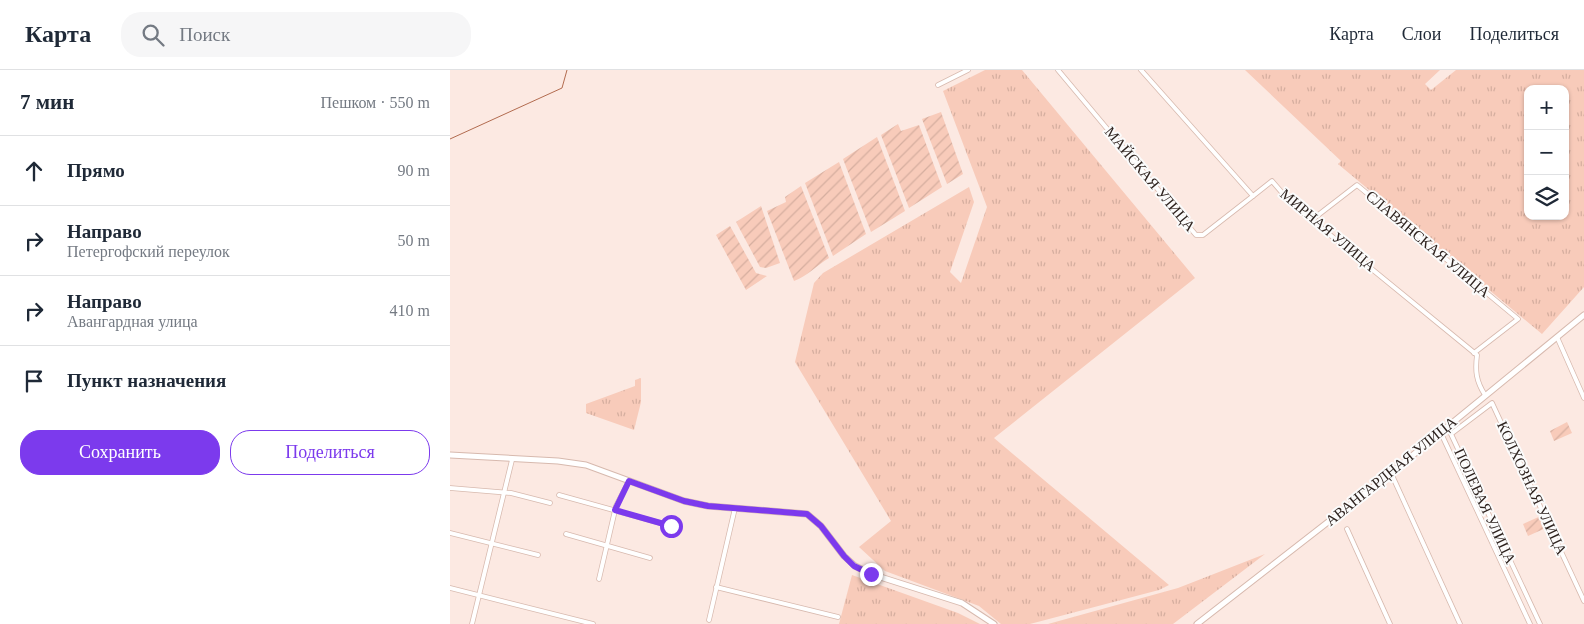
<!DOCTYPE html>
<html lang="ru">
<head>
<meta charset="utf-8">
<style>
  body { margin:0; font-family:"Times New Roman",serif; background:#f6f6f7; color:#1f2937 }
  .controls { position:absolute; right:15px; top:15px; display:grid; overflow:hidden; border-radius:10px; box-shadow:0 1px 4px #0004 }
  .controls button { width:45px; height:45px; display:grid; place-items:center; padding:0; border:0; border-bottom:1px solid #e0e1e3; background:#fff; color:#1f2937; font:25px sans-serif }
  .stop { position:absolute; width:15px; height:15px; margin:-11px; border:4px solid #7c3aed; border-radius:50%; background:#fff }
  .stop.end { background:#7c3aed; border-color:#fff; box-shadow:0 1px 5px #0008 }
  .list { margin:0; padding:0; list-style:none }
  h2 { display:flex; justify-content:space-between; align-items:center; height:65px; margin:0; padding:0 20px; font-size:21px }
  h2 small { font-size:16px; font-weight:400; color:#747a83 }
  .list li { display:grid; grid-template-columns:32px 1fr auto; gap:15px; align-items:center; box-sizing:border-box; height:70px; padding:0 20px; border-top:1px solid #e0e1e3 }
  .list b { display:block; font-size:19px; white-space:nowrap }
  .list p { margin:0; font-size:16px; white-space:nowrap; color:#747a83 }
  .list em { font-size:16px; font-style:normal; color:#747a83 }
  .actions { display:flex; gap:10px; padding:15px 20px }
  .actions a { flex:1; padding:11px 0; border:1px solid #7c3aed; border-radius:20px; text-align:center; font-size:18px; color:#7c3aed }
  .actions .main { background:#7c3aed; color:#fff }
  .icon { flex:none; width:28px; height:28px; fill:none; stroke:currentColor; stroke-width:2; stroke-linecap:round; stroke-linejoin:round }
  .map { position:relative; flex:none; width:1134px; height:554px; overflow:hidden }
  header { display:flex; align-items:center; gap:30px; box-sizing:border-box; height:70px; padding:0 25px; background:#fff; border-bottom:1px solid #e0e1e3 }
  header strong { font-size:24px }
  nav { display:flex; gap:28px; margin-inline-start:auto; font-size:18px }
  .search { width:350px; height:45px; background:#f6f6f7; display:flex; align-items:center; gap:12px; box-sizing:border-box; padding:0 18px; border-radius:20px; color:#747a83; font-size:19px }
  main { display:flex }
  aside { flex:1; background:#fff }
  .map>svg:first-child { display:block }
  .grass { fill:url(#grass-tufts); fill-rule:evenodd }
  .garden { fill:url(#garden-furrows) }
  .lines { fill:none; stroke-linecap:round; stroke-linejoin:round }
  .stream { stroke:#b26b4f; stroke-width:1 }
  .street-casing { stroke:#d7b9ae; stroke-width:5.5 }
  .secondary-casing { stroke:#d7b9ae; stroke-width:7 }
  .street { stroke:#fff; stroke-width:4 }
  .secondary { stroke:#fff; stroke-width:5 }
  .route { stroke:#7c3aed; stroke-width:6 }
  .labels { text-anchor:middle; stroke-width:4; stroke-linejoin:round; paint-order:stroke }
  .street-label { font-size:15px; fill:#2e231f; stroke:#fbfbfb }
</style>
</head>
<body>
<header>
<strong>Карта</strong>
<div class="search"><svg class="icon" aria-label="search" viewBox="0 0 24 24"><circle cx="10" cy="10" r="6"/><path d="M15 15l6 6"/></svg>Поиск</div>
<nav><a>Карта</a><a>Слои</a><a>Поделиться</a></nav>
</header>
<main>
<aside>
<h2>7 мин<small>Пешком · 550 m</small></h2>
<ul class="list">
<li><svg class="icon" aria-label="ahead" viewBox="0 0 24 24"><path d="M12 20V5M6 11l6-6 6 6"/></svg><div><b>Прямо</b></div><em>90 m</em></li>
<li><svg class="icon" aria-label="right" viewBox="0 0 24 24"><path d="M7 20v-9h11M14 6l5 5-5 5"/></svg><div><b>Направо</b><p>Петергофский переулок</p></div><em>50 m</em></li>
<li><svg class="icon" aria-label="right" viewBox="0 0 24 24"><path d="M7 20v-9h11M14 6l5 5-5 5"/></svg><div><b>Направо</b><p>Авангардная улица</p></div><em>410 m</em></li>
<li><svg class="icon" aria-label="arrive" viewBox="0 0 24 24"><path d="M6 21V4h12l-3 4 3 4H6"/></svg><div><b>Пункт назначения</b></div></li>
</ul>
<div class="actions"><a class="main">Сохранить</a><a>Поделиться</a></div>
</aside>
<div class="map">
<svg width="1134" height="554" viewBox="0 0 1134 554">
  <defs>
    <pattern id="grass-tufts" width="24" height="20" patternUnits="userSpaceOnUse" patternTransform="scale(1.25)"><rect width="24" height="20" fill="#f8cbba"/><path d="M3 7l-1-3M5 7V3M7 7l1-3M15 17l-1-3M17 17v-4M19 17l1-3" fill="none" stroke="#d5ae9f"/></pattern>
    <pattern id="garden-furrows" width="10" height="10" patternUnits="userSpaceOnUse" patternTransform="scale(1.25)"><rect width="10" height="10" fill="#f8cbba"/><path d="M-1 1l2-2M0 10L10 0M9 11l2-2" fill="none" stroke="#d5ae9f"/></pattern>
  </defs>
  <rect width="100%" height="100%" fill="#fce9e2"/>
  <g class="grass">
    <polygon points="535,0 572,0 745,208 544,368 719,515 709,520 580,554 551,554 529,536 435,501 409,477 441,451 345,292 364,213 373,203 519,117 524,132 500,202 511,213 537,137 493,21"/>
    <path d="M795 0H990L975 14 981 20 1006 0H1134V217L1092 264 888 94 891 91ZM1078 19H1115V146H1078Z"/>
    <polygon points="191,308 191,332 184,360 136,343 136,334 185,316 185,310"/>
    <polygon points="815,484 723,554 598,554 728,518"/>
    <polygon points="402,505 508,543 530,554 389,554"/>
  </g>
  <g class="garden">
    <polygon points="491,42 513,104 497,114 472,49"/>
    <polygon points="448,54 451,61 469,55 492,117 459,138 431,65"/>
    <polygon points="427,67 455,141 421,162 393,89"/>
    <polygon points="389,92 416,164 383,186 355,113"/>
    <path d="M351 116 379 188C366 196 357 206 344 211L317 141 336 132 335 127Z"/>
    <polygon points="311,136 330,193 316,198 310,197 286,152"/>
    <polygon points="280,156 306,203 317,206 296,220 266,165"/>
    <polygon points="1117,352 1122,363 1104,371 1100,361"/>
    <polygon points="1093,445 1098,457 1078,466 1073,454"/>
  </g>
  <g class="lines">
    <polyline class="stream" points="0,69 112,18 117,0"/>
    <defs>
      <g id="street">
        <polyline points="608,0 746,165 753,165 803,126"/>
        <path d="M691 0 803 126 822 111 841 133 1027 285C1025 301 1026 311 1035 325"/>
        <polyline points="488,15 518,0"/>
        <polyline points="863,149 907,115 1068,249 1024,283"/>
        <polyline points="1107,267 1134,328"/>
        <polyline points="990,361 1080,554"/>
        <polyline points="941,403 1010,554"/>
        <polyline points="0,418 61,423 100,433"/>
        <polyline points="109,425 221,456"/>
        <polyline points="897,459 940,554"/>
        <polyline points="0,463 88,485"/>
        <polyline points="116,464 200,488"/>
        <polyline points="149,509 166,436 179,411"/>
        <polyline points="266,517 388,547"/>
        <polyline points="0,518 143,554"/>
        <polyline points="259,550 285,438"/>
        <polyline points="22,554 62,390"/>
        <polyline points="1090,554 1001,364 1042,333 1134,531"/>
      </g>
      <g id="secondary">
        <polyline points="0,385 108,391 136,395 234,431 258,436 357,444 371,456 394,486 405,496 421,504 512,533 544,554"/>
        <polyline points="747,554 941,403 1134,245"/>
      </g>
    </defs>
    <use href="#street" class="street-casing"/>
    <use href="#secondary" class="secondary-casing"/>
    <use href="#street" class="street"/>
    <use href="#secondary" class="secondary"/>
  </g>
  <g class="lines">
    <polyline class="route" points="221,456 165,440 179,411 234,431 258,436 357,444 371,456 394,486 404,496 421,504"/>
  </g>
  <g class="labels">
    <g class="street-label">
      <text transform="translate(700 109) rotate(50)" y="5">МАЙСКАЯ УЛИЦА</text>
      <text transform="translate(878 160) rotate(40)" y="5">МИРНАЯ УЛИЦА</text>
      <text transform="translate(978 174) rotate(40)" y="5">СЛАВЯНСКАЯ УЛИЦА</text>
      <text transform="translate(941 401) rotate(-39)" y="5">АВАНГАРДНАЯ УЛИЦА</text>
      <text transform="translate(1082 418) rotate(65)" y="5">КОЛХОЗНАЯ УЛИЦА</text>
      <text transform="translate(1035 436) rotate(65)" y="5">ПОЛЕВАЯ УЛИЦА</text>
    </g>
  </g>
</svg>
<div class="controls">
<button>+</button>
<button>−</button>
<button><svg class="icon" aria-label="layers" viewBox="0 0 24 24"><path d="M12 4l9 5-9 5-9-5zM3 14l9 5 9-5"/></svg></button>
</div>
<div class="stop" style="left:221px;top:456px"></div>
<div class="stop end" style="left:421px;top:504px"></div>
</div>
</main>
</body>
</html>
